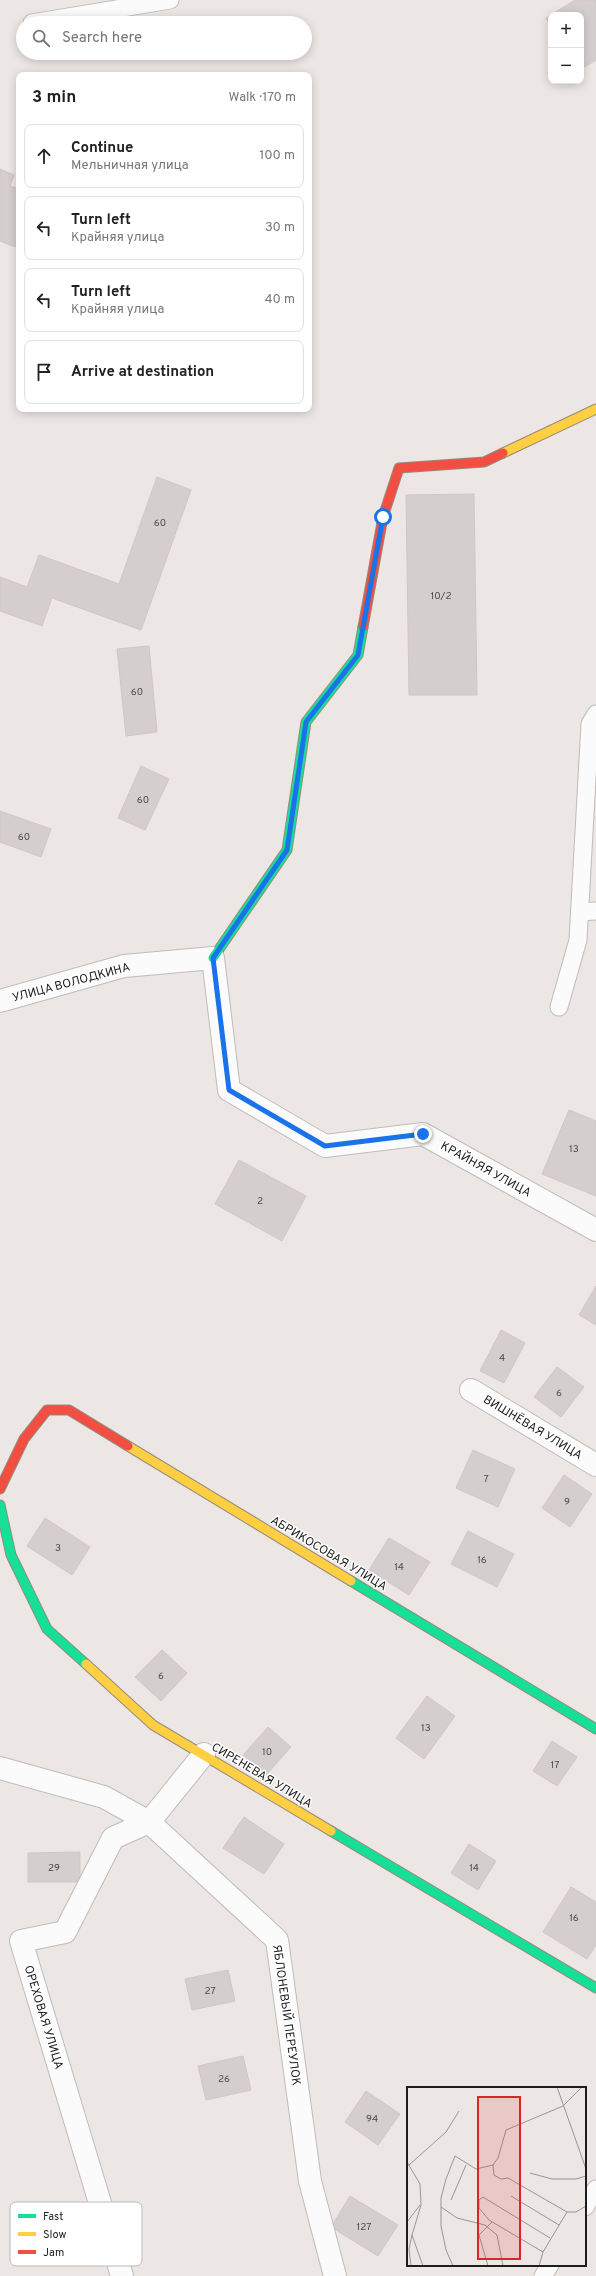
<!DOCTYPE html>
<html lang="en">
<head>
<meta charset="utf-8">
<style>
  body { margin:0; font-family:Overpass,sans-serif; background:#f6f6f6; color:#222 }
  .controls { position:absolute; right:12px; top:12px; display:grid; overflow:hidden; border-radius:8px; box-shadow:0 2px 10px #0003 }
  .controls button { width:36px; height:36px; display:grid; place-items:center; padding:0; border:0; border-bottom:1px solid #e0e0e0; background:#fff; color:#222; font:20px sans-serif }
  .stop { position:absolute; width:12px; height:12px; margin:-9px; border:3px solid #1a73e8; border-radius:50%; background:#fff }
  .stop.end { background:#1a73e8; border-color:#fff; box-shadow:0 1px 4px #0008 }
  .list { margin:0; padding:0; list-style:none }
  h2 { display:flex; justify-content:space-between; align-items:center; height:52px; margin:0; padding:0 16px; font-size:17px }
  h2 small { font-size:13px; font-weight:400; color:#767676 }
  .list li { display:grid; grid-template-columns:26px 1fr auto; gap:12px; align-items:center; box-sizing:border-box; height:64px; margin:0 8px 8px; padding:0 8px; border:1px solid #e0e0e0; border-radius:8px }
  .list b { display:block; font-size:15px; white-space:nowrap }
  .list p { margin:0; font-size:13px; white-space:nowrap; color:#767676 }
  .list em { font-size:13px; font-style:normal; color:#767676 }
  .icon { flex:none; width:22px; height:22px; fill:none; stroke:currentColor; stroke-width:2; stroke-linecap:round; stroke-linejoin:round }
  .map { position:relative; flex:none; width:596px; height:2276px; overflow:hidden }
  .search { position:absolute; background:#fff; box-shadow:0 2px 10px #0003; left:16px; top:16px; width:296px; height:44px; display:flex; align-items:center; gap:10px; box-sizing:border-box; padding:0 14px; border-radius:22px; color:#767676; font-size:15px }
  .panel { position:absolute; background:#fff; box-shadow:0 2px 10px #0003; left:16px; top:72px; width:296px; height:340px; border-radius:8px }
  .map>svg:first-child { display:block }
  .building { fill:#d4cfce; stroke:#cfc7c6 }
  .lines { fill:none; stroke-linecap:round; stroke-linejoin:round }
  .lane-casing { stroke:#bfbcbb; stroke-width:19 }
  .street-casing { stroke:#bfbcbb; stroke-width:24 }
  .fast-casing { stroke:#968b7c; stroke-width:11 }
  .slow-casing { stroke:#968b7c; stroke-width:11 }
  .jam-casing { stroke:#968b7c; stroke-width:11 }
  .lane { stroke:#fcfbfb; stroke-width:17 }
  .street { stroke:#fcfbfb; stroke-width:22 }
  .fast { stroke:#16e098; stroke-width:9 }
  .slow { stroke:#ffcf43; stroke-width:9 }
  .jam { stroke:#f24e42; stroke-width:9 }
  .route { stroke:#1a73e8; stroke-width:5 }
  .labels { text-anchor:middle; stroke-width:3; stroke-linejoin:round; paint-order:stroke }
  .number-label { font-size:10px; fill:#4d4b4b }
  .street-label { font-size:12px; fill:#1d1d1d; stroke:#fff }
  .inset-road { fill:none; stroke:#999694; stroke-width:1 }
  .view { fill:#d62828; fill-opacity:0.15; stroke:#d62828; stroke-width:2 }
  .inset-edge { fill:none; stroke:#1d1d1d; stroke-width:2 }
  .key { fill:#fff; stroke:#bbb; stroke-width:1 }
  .key-label { font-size:11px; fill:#1d1d1d }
</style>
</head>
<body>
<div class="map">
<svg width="596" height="2276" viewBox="0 0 596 2276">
  <rect width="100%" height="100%" fill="#ece6e4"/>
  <g class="building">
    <polygon points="575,0 596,0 596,60 581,69 581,15 551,15 551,27 546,18"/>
    <polygon points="0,169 14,175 10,186 19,189 19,238 15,247 0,241"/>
    <polygon points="157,477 191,490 141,630 52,598 42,626 0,611 0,577 27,587 39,555 119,584"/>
    <polygon points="474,494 477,695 409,695 406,495"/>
    <polygon points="149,646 157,732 126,736 117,649"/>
    <polygon points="141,766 169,779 145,830 118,818"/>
    <polygon points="0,811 51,829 41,857 0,842"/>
    <polygon points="569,1110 596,1121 596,1196 542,1174"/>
    <polygon points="239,1160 306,1196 282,1241 215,1204"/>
    <polygon points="596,1286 596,1325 579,1315"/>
    <polygon points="501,1330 525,1343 504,1383 480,1371"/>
    <polygon points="557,1367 584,1387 561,1417 534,1397"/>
    <polygon points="473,1450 515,1469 498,1507 456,1488"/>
    <polygon points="564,1475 592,1494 570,1527 542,1508"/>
    <polygon points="45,1518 90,1547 72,1575 27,1546"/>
    <polygon points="468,1531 514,1554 497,1587 451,1564"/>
    <polygon points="389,1538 430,1562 409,1595 369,1570"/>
    <polygon points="162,1650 187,1673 161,1701 135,1677"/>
    <polygon points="427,1696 455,1716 424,1759 396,1738"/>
    <polygon points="268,1727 291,1747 266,1775 243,1755"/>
    <polygon points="552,1741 577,1757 557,1786 533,1771"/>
    <polygon points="244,1817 284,1844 264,1874 223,1848"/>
    <polygon points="469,1844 496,1861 478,1890 451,1873"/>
    <polygon points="80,1852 80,1882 28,1882 28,1853"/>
    <polygon points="571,1887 596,1902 596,1945 587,1959 543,1932"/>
    <polygon points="228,1970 235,2001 192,2010 185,1979"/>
    <polygon points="243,2056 251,2090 206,2100 198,2066"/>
    <polygon points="366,2091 400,2114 378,2145 345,2122"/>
    <polygon points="350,2196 398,2225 378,2256 331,2227"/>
  </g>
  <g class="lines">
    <defs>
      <g id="lane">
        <polyline points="32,23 170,0"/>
        <polyline points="580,912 596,911"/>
        <polyline points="559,1007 578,940 590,724 596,714"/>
        <polyline points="585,2207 596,2189"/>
        <polyline points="543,2276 550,2265"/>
      </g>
      <g id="street">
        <polyline points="0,1001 124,966 213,958 229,1090 325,1146 423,1134 596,1230"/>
        <polyline points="471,1390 596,1465"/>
        <polyline points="0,1768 104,1797 149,1822 277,1940 310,2181 335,2276"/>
        <polyline points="122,2276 21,1941 65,1932 113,1838 149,1822 204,1754"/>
      </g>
      <g id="fast">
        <polyline points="213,958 287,850 306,722 358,655 363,627"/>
        <polyline points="0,1505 11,1555 47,1629 86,1664"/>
        <polyline points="351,1581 596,1729"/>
        <polyline points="331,1831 596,1988"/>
      </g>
      <g id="slow">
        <polyline points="503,453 596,409"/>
        <polyline points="128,1446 351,1581"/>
        <polyline points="86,1664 153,1725 331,1831"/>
      </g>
      <g id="jam">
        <polyline points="363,627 383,517 399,468 484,462 503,453"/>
        <polyline points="0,1489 24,1439 47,1410 69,1410 128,1446"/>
      </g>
    </defs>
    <use href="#lane" class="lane-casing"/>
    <use href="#street" class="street-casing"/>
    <use href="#fast" class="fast-casing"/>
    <use href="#slow" class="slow-casing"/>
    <use href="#jam" class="jam-casing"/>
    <use href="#lane" class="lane"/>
    <use href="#street" class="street"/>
    <use href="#fast" class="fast"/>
    <use href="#slow" class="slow"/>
    <use href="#jam" class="jam"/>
  </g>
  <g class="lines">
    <polyline class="route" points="383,517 358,655 306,722 287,850 213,958 229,1090 325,1146 423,1134"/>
  </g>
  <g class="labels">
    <g class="number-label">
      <text x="160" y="526">60</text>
      <text x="441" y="599">10/2</text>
      <text x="137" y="695">60</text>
      <text x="143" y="803">60</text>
      <text x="24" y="840">60</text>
      <text x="574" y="1152">13</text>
      <text x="260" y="1204">2</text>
      <text x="502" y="1361">4</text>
      <text x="559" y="1396">6</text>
      <text x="486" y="1482">7</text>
      <text x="567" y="1505">9</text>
      <text x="58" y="1551">3</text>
      <text x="482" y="1563">16</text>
      <text x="399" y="1570">14</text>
      <text x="161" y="1679">6</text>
      <text x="426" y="1731">13</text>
      <text x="267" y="1755">10</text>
      <text x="555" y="1768">17</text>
      <text x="54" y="1871">29</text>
      <text x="474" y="1871">14</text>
      <text x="574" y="1921">16</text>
      <text x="210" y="1994">27</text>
      <text x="224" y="2082">26</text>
      <text x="372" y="2122">94</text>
      <text x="364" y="2230">127</text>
    </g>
    <g class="street-label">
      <text transform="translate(71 982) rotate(-15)" y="4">УЛИЦА ВОЛОДКИНА</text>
      <text transform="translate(486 1169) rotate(29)" y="4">КРАЙНЯЯ УЛИЦА</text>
      <text transform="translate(533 1427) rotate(31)" y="4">ВИШНЁВАЯ УЛИЦА</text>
      <text transform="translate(329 1553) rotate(31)" y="4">АБРИКОСОВАЯ УЛИЦА</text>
      <text transform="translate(262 1775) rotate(31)" y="4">СИРЕНЕВАЯ УЛИЦА</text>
      <text transform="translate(287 2015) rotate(82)" y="4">ЯБЛОНЕВЫЙ ПЕРЕУЛОК</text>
      <text transform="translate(44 2017) rotate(73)" y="4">ОРЕХОВАЯ УЛИЦА</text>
    </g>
  </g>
  <g transform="translate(407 2087)">
    <rect width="179" height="179" fill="#ece6e4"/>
    <path class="inset-road" d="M150 0 179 82M0 75 13 97 14 118 5 148 16 179M2 78 39 45 52 24M86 78 91 71 99 43 156 19 175 0M86 78 87 88 94 92 101 91 160 125H169L179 119M123 86 145 92H169L179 89M104 109 152 138M44 113 59 78M34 120 50 131 78 138 90 148 96 179M0 135 13 118M136 165 82 133 72 121V113L76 110 143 151M4 179 2 162 5 148M46 179 39 163 34 139V111L39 92 48 69 69 82 86 78M81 179 72 148 85 135M132 179 136 165 160 125"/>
    <path class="view" d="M71 10H113V172H71Z"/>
    <rect width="179" height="179" class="inset-edge"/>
  </g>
  <rect x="10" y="2202" width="132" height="64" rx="6" class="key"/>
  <rect x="18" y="2214" width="18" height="4" fill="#16e098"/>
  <rect x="18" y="2232" width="18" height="4" fill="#ffcf43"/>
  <rect x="18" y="2250" width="18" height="4" fill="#f24e42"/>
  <g class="key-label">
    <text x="43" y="2220">Fast</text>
    <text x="43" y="2238">Slow</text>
    <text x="43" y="2256">Jam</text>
  </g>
</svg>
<div class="controls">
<button>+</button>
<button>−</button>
</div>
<div class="stop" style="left:383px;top:517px"></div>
<div class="stop end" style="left:423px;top:1134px"></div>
<div class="search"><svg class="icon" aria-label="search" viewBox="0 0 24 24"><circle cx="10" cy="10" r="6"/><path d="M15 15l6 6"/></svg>Search here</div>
<section class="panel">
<h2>3 min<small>Walk · 170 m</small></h2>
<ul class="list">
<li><svg class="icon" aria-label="ahead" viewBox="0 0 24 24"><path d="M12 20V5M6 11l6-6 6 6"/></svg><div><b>Continue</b><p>Мельничная улица</p></div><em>100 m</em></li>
<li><svg class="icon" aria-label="left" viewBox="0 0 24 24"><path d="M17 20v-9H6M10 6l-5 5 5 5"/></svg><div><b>Turn left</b><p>Крайняя улица</p></div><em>30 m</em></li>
<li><svg class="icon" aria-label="left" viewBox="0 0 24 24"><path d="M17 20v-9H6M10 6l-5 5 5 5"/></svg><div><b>Turn left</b><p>Крайняя улица</p></div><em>40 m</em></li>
<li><svg class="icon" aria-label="arrive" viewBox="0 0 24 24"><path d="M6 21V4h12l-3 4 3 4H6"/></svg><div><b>Arrive at destination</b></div></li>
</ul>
</section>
</div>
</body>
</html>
